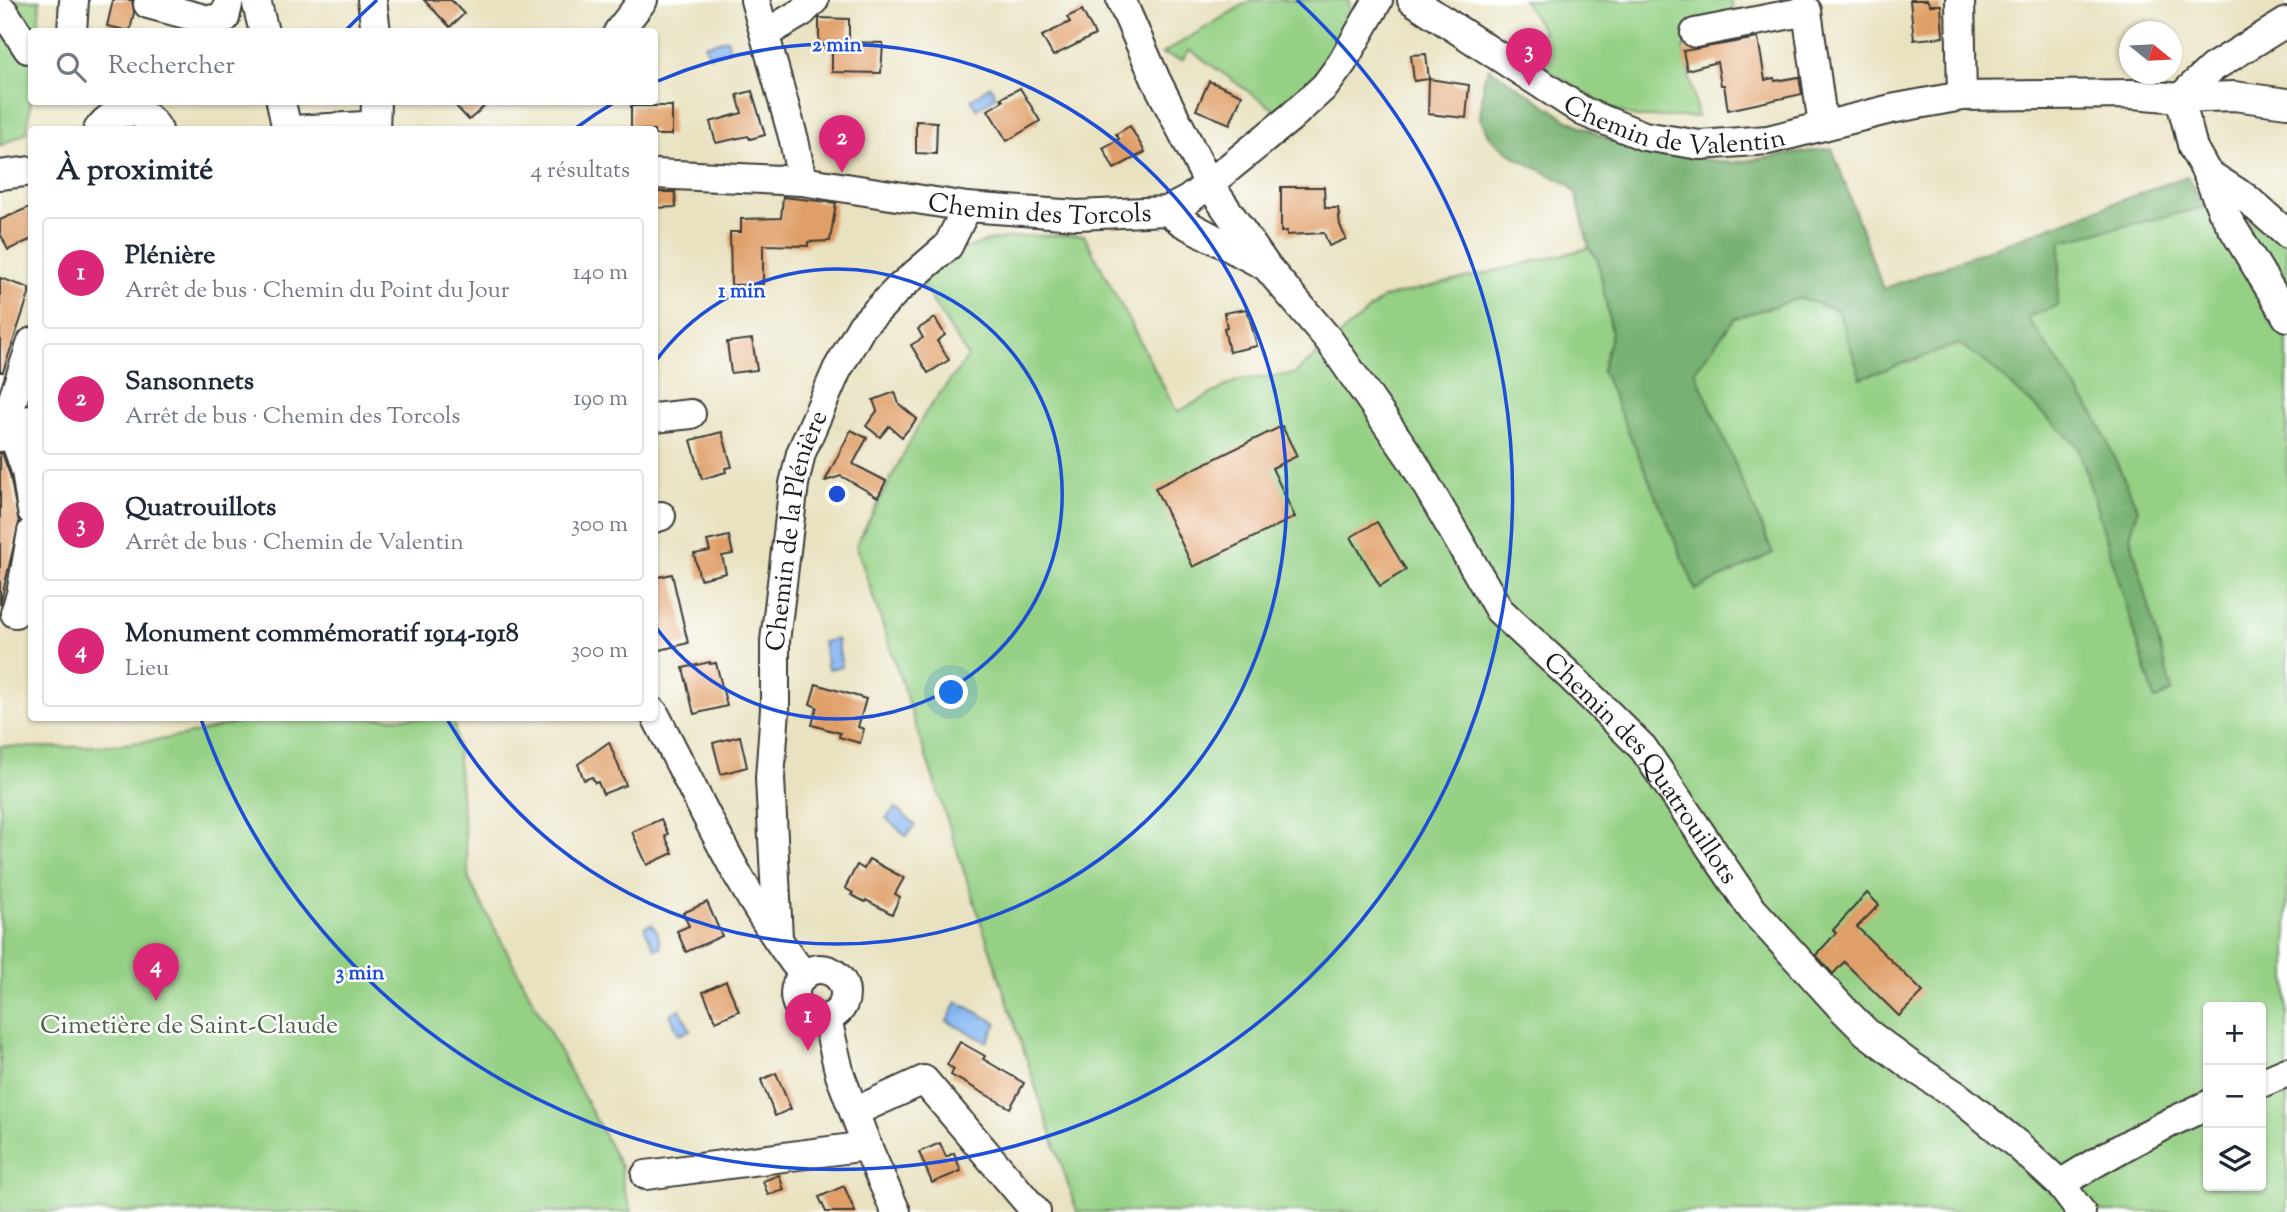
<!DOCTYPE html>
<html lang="fr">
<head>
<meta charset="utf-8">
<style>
  body { margin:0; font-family:"Sorts Mill Goudy",serif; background:#f2f2f3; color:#1f2937 }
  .controls { position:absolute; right:21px; bottom:21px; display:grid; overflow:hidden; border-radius:7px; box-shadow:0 2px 5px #0004 }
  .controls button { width:63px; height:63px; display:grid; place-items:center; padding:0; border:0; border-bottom:2px solid #e0e1e3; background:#fff; color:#1f2937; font:35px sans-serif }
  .compass { position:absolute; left:2119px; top:21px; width:63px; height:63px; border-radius:50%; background:#fff; box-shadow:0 2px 5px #0004; rotate:108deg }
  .you { position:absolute; left:952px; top:693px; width:24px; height:24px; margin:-18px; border:5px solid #fff; border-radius:50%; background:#1a73e8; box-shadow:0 0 0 10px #1a73e833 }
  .badge { display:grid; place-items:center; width:46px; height:46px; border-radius:50%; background:#db2777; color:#fff; font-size:23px; font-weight:700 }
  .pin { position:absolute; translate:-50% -58px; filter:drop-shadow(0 2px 4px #0008) }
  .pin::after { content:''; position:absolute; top:37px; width:24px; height:21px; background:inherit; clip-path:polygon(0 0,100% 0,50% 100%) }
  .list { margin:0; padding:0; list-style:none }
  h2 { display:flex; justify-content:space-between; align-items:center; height:91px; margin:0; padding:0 28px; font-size:30px }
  h2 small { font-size:23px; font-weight:400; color:#747a83 }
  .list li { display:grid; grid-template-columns:46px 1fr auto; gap:21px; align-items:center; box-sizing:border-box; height:112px; margin:0 14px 14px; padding:0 14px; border:2px solid #e0e1e3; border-radius:7px }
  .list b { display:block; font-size:26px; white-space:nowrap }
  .list p { margin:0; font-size:23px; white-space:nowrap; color:#747a83 }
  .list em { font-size:23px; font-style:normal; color:#747a83 }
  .icon { flex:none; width:38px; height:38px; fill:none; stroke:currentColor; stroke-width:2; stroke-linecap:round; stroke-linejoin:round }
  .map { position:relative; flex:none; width:2287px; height:1212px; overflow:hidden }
  .search { position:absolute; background:#fff; box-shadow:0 2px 5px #0004; left:28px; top:28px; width:630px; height:77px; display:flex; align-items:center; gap:18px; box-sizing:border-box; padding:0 24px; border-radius:7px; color:#747a83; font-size:26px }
  .panel { position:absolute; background:#fff; box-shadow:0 2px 5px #0004; left:28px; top:126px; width:630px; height:595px; border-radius:7px }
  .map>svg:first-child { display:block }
  .green { fill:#95d085; stroke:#587650; stroke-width:2; fill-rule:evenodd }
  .forest { fill:#78b272; stroke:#4a6747; stroke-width:2 }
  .water { fill:#84b6f1; stroke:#506986; stroke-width:2 }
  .building { fill:#e09f67 }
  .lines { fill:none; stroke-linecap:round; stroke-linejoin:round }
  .minor-casing { stroke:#3b3a35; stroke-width:32 }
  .minor { stroke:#fff; stroke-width:28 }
  .ring { fill:none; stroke:#1d4ed8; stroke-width:3.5 }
  .labels { text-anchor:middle; stroke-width:5; stroke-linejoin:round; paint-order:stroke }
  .street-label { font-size:26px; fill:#1c1c1c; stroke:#fff }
  .park-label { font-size:26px; fill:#4c6446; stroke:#fff }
  .centre { fill:#1d4ed8; stroke:#fff; stroke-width:3.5 }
  .ring-label { font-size:21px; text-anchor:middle; font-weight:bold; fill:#1d4ed8; stroke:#fff; stroke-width:5; stroke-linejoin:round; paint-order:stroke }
</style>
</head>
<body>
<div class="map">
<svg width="2287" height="1212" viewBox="0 0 2287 1212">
  <rect width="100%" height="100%" fill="#fff"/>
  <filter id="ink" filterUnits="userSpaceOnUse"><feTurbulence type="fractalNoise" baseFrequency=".0143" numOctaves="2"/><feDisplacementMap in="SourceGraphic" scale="14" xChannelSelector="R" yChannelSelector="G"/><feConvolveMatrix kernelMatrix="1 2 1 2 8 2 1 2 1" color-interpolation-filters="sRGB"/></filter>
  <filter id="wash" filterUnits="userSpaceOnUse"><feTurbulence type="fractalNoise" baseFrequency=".00686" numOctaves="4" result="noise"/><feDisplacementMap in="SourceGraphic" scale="28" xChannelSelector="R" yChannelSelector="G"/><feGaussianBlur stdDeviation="1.57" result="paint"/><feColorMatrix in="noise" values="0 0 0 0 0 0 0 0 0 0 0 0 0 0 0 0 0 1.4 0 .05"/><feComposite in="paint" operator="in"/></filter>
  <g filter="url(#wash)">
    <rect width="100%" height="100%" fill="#e9e2c1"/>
    <g class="green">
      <polygon points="0,0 40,0 38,31 32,32 32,89 27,132 0,146"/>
      <polygon points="1251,0 1349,0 1349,33 1326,73 1276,111 1190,50 1182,60 1162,54"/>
      <polygon points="1523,0 1731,0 1739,38 1683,47 1698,117 1636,117 1611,109 1506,44 1544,32"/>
      <path d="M2205 207 2287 237V1212H1077L856 545 925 413 968 357 919 280C932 271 945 259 959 252 997 232 1043 236 1084 235L1177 412 1238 380 1294 374 1383 298 1589 248 1598 260 1612 333 1602 370 1735 318 1799 298 1838 310 1861 378 2061 241ZM2208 1007H2261V1186H2208Z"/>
      <path d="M255 718H454L469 880 621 1167 623 1187 632 1212H0V746C61 749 122 747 182 736 207 731 231 723 255 718Z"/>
    </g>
    <polygon class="forest" points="1489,68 1568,120 1610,140 1657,152 1731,163 1832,148 1883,289 2187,176 2205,207 2061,241 2057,306 2027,317 2096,417 2138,509 2130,536 2172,691 2155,700 2078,446 1988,364 1959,344 1861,378 1838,310 1800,298 1735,318 1695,371 1773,553 1696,590 1602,370 1612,333 1598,260 1589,248 1576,193 1568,184 1516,158 1491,138 1480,118 1484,79"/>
    <g class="water">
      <polygon points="727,39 730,49 709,56 705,45"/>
      <polygon points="990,86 996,96 977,109 971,100"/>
      <polygon points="837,639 842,667 828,669 823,642"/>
      <polygon points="896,808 915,825 906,836 886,818"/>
      <polygon points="652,924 657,932 661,947 655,949 645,930 645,927"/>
      <polygon points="957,1002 997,1023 987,1042 947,1021"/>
      <polygon points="680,1009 690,1030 679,1035 670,1014"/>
    </g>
    <g id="blocks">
      <g class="building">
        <polygon points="113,0 132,0 134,12 130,31 107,26"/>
        <polygon points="424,0 451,0 464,14 450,27"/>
        <polygon points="1910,0 1927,0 1930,5 1941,5 1943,37 1914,40"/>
        <polygon points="1082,10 1095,35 1053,56 1042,36 1070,22 1067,17"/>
        <polygon points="819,18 849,19 849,42 883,43 881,73 832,72 832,49 819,49"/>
        <polygon points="1758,38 1765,80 1774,78 1775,81 1799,77 1802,94 1728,110 1724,85 1721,85 1717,62 1687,70 1683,51"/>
        <polygon points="1426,54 1429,79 1414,81 1411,55"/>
        <polygon points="1429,79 1469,85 1466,118 1428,114"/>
        <polygon points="1209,81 1242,95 1230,124 1196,110"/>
        <polygon points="1020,88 1040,121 1007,141 988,110 1003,101 1001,98"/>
        <polygon points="752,91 765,135 750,139 748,136 716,143 710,122 742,113 737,95"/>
        <polygon points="452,102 489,102 469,120"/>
        <polygon points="631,106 672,106 672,135 654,135 654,130 631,130"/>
        <polygon points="916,121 937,122 936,154 916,153"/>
        <polygon points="1130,126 1145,152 1114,169 1103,148 1119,139 1116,134"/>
        <polygon points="1281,187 1324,187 1325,208 1338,208 1340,225 1346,239 1329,246 1324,233 1287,235 1287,231 1281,232"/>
        <polygon points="654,192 675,192 676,207 654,208"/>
        <polygon points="783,197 836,203 830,241 808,242 808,246 763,245 763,284 731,285 730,232 741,232 741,219 781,218"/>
        <polygon points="32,206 32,239 8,250 0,233 0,220"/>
        <polygon points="0,278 29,288 29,294 3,372 0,372"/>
        <polygon points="1247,309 1257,346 1229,352 1224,328 1227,327 1224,313"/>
        <polygon points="935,318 945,335 937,341 949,360 928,373 911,345 923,338 918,329"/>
        <polygon points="752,339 757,370 731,373 727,342"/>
        <polygon points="895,392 899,404 917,419 902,437 889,426 880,437 866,426 877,411 873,400"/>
        <polygon points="1282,426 1297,456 1272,468 1295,517 1193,567 1155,488"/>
        <polygon points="851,430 867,438 853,464 886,481 878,497 841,476 825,481"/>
        <polygon points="722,432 732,467 725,468 726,472 702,479 691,440"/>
        <polygon points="0,453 2,453 10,475 19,523 0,605"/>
        <polygon points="1377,522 1406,570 1380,586 1351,537"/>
        <polygon points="729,536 733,554 722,556 726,573 700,579 694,554 710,551 707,541"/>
        <polygon points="672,574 688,643 660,650 654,629 654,578"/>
        <polygon points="710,662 710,664 716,663 727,706 694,714 683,668"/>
        <polygon points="816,684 866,699 858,727 864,729 860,743 839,737 840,733 812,725 817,707 810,704"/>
        <polygon points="740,736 747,767 721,774 713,743"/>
        <polygon points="609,742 626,785 603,794 598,782 595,783 592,777 584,780 578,764"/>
        <polygon points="661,819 668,834 665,836 673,853 647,865 632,832"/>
        <polygon points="869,859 904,878 895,894 900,897 892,914 866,900 865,902 851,895 853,893 845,888 857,865 864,869"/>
        <polygon points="1867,893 1879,905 1857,927 1923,992 1899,1016 1844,962 1833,974 1816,955 1836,933 1833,930"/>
        <polygon points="707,902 722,936 686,952 677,931 689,926 683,913"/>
        <polygon points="726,981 739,1011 716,1021 703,992"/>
        <polygon points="960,1042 985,1056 983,1059 1024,1083 1010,1108 951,1075 954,1069 947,1065"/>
        <polygon points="776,1073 791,1109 775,1116 761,1080"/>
        <polygon points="940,1143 946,1157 954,1153 961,1171 932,1183 919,1152"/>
        <polygon points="779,1175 784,1190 768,1195 763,1181"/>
        <polygon points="844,1186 855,1212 826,1212 819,1197"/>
      </g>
    </g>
  </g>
  <g filter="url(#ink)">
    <use href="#blocks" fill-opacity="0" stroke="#3b3a35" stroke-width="2"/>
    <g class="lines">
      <defs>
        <g id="minor">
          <polyline points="256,0 264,32"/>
          <polyline points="372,0 376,32"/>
          <polyline points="755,0 794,140 802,181"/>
          <path id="s1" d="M1121 0 1156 80 1209 184 1266 266 1329 340 1412 460 1499 610 1571 677 1643 748 1752 909 1841 1007 1866 1032 1910 1065 1957 1096 2019 1146 2060 1184 2081 1212"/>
          <path id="s2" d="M1412 0 1584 112 1644 136 1700 145 1768 140 1891 109 1962 96 2133 94 2180 98 2212 68 2287 22"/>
          <polyline points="1960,0 1962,96"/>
          <polyline points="148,4 208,20 225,18 229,0"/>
          <polyline points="4,12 28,49 32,49"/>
          <polyline points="72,32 74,0"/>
          <polyline points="618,32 643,0"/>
          <polyline points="1695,33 1807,11 1823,126"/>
          <polyline points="765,34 802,12 814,0"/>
          <polyline points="281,102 287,130"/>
          <polyline points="2287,103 2234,96 2180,98 2193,148 2207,173 2222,210 2287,317"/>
          <path d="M98 130C113 107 144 105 158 130"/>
          <polyline points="293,130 365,126 372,130"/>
          <polyline points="375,130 376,102"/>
          <polyline points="2207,173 2246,198 2287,234"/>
          <path id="s3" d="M654 174 802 181 967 207 1077 215 1167 211 1188 200 1209 184 1290 118 1325 86 1342 63 1378 0"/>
          <polyline points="0,175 32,171"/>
          <polyline points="1167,211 1182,222 1262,264"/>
          <polyline points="654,418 691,414"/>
          <polyline points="32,419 12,431 26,471 32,511"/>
          <polyline points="0,437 12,431 11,405 32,342"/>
          <polyline points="654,518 661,516"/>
          <polyline points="15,613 21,594 32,532"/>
          <path d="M654 713C700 800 742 898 804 975"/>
          <path id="s4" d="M778 938 770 778 775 709V641L794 484 801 453 837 370 862 326 898 289 948 246 967 207"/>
          <circle cx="820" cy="994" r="25"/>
          <polyline points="827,1019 840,1075 867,1146 896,1212"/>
          <polyline points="2261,1083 2287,1072"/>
          <polyline points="854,1112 924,1080 1036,1212"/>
          <polyline points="646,1175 867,1146"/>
          <path d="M2060 1184C2108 1154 2156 1128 2208 1105"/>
        </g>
      </defs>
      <use href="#minor" class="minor-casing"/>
      <use href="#minor" class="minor"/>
    </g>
  </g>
  <g class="ring">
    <path d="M655 362A225 225 0 1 1 655 626"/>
    <path d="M576 128A450 450 0 0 1 615 102M658 81A450 450 0 1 1 447 719"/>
    <path d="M347 29A675 675 0 0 1 377 0M1297 0A675 675 0 1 1 201 719"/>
  </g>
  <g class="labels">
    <g class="street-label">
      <text dy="9" stroke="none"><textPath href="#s2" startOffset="298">Chemin de Valentin</textPath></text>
      <text dy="9" stroke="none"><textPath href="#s3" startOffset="388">Chemin des Torcols</textPath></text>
      <text dy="9" stroke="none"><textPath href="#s4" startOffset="410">Chemin de la Plénière</textPath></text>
      <text dy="9" stroke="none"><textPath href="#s1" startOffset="934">Chemin des Quatrouillots</textPath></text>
    </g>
    <g class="park-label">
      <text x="189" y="1033">Cimetière de Saint-Claude</text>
    </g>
  </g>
  <circle cx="837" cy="494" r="10" class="centre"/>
  <g class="ring-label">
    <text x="837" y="51">2 min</text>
    <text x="742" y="297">1 min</text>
    <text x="360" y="979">3 min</text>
  </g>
</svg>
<div class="controls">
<button>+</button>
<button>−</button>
<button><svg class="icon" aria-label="layers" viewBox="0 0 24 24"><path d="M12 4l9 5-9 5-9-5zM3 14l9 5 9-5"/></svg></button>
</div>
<svg class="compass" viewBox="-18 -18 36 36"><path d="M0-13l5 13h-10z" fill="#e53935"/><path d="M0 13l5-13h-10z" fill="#747a83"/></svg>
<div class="you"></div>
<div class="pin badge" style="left:808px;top:1051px">1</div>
<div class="pin badge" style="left:842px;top:173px">2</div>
<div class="pin badge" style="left:1529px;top:86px">3</div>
<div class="pin badge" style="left:156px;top:1001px">4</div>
<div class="search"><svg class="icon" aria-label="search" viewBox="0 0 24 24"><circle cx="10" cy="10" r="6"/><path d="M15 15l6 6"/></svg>Rechercher</div>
<section class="panel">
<h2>À proximité<small>4 résultats</small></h2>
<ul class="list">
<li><span class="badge">1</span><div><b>Plénière</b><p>Arrêt de bus · Chemin du Point du Jour</p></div><em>140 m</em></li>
<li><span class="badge">2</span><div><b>Sansonnets</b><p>Arrêt de bus · Chemin des Torcols</p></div><em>190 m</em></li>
<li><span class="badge">3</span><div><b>Quatrouillots</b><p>Arrêt de bus · Chemin de Valentin</p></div><em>300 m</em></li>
<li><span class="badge">4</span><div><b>Monument commémoratif 1914-1918</b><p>Lieu</p></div><em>300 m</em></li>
</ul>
</section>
</div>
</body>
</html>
